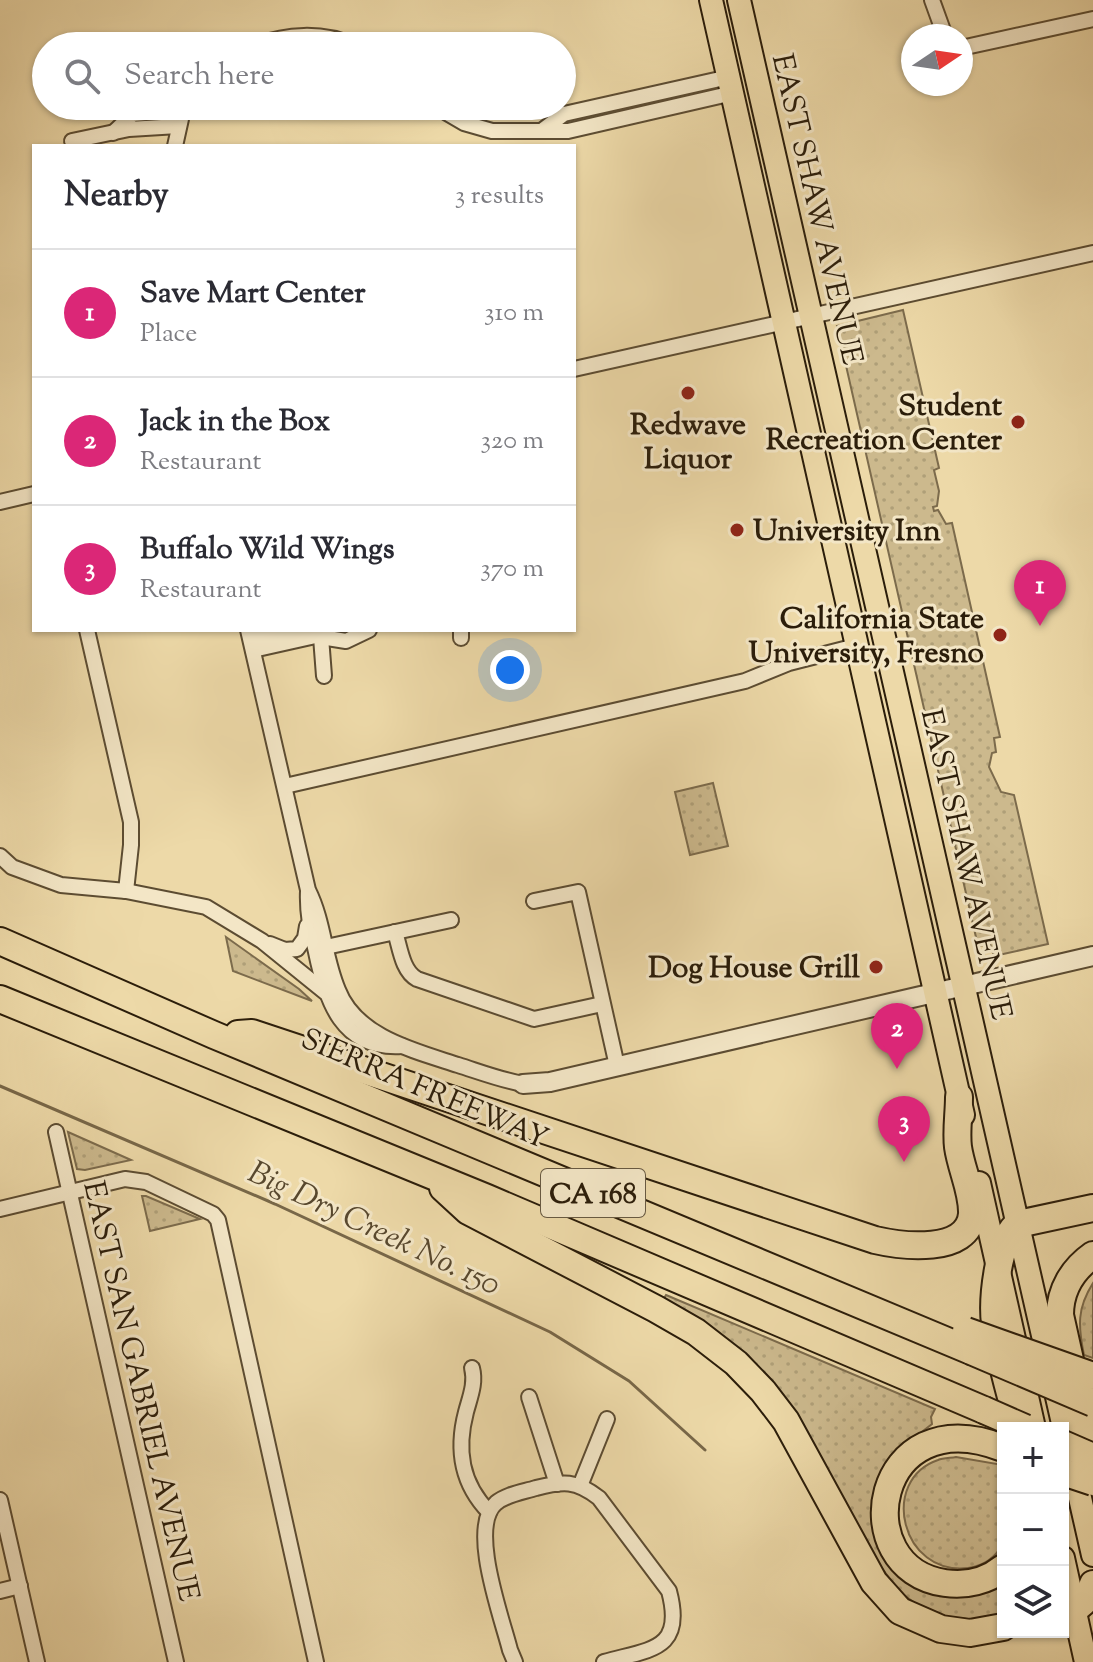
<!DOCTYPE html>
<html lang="en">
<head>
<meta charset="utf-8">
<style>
  body { margin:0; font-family:"Sorts Mill Goudy",serif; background:#f2f2f3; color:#2b2b33 }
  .controls { position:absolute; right:24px; bottom:24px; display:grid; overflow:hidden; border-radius:0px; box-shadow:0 2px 6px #0004 }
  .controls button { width:72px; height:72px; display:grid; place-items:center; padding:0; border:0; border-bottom:2px solid #e1e1e2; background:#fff; color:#2b2b33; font:40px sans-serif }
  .compass { position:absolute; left:901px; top:24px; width:72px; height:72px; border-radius:50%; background:#fff; box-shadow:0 2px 6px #0004; rotate:77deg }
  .you { position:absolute; left:510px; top:670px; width:28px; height:28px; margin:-20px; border:6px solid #fff; border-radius:50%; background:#1a73e8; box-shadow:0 0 0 12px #1a73e833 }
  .badge { display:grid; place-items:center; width:52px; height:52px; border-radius:50%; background:#db2777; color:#fff; font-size:26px; font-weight:700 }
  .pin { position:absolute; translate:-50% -66px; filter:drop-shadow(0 2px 4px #0008) }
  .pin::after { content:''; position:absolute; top:42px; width:28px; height:24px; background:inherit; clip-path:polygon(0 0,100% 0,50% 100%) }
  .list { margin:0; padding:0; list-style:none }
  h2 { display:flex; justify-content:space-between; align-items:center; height:104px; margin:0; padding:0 32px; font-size:34px }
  h2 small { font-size:26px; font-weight:400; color:#7c7c81 }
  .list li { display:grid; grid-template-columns:52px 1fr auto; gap:24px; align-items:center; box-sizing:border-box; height:128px; padding:0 32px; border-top:2px solid #e1e1e2 }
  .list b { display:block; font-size:30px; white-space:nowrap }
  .list p { margin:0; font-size:26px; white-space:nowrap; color:#7c7c81 }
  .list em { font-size:26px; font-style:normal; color:#7c7c81 }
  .icon { flex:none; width:44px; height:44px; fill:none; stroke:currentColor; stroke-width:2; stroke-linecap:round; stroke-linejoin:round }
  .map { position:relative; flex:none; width:1093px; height:1662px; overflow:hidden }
  .search { position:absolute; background:#fff; box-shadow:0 2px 6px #0004; left:32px; top:32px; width:544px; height:88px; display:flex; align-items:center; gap:20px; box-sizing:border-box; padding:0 28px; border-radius:44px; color:#7c7c81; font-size:30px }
  .panel { position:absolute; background:#fff; box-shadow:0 2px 6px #0004; left:32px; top:144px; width:544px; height:488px; border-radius:0px }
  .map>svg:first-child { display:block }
  .grass { fill:url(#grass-dots); stroke:#7c6b4c; stroke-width:2 }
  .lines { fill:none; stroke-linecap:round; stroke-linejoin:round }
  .stream { stroke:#786748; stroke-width:3 }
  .minor-casing { stroke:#5c4c32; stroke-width:18 }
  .tertiary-casing { stroke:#5c4c32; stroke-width:22 }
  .primary-casing { stroke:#2b1d0a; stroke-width:26 }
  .motorway-casing { stroke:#2b1d0a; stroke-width:30 }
  .minor { stroke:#f3e6c6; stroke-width:14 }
  .tertiary { stroke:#f3e6c6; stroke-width:18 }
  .primary { stroke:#edd9a8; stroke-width:22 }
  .motorway { stroke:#edd9a8; stroke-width:26 }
  .motorway-bridge-casing { stroke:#2b1d0a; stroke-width:30; stroke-linecap:butt }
  .motorway-bridge { stroke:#edd9a8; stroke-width:26 }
  .poi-dot { fill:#8f2418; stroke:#f3e6c6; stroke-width:3 }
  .labels { text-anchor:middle; stroke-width:6; stroke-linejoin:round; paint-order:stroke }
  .shield { fill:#f3e6c6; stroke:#675942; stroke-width:2 }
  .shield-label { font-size:28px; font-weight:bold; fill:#2b1d0a }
  .street-label { font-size:30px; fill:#2b1d0a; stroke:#f3e6c6 }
  .poi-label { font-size:30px; font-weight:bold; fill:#2b1d0a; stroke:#f3e6c6; text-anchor:end }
  .water-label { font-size:32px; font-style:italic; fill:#58482e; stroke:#f3e6c6 }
</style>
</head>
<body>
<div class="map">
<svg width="1093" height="1662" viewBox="0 0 1093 1662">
  <defs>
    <pattern id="grass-dots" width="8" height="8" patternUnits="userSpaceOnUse" patternTransform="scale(2)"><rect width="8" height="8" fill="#ccb98d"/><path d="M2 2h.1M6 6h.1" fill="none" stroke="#af9f78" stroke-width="1.8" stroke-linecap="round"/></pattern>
  </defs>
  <rect width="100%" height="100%" fill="#edd9a8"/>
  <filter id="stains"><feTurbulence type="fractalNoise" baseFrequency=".0025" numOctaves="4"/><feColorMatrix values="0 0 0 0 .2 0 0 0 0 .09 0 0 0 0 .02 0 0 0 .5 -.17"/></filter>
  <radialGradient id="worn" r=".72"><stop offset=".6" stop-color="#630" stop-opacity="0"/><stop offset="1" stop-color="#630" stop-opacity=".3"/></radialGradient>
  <g class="grass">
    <polygon points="903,310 939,468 934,470 939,491 937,506 933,507 934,511 938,510 946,524 952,523 1000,737 994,738 996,752 992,753 989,767 1001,792 1014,795 1048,944 994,956 990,944 978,946 837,326"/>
    <polygon points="713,783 728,846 690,855 675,792"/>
    <polygon points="226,937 299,989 312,1001 233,971"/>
    <polygon points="68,1132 131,1160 85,1170 77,1169"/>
    <polygon points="142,1196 146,1196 200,1219 150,1231"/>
    <path d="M1093 1283V1358L1084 1355C1078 1326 1077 1308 1093 1283Z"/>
    <polygon points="666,1295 935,1409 931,1417 932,1424 901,1448 885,1468 898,1571 1003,1579 1003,1615 978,1620 947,1617 915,1603 901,1593 877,1562 796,1415 662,1302"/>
    <path d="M956 1457 1003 1465V1544C995 1558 983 1566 968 1568 901 1576 879 1480 938 1460 943 1458 951 1458 956 1457Z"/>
  </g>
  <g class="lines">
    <polyline class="stream" points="0,1086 275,1204 550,1332 629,1381 705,1450"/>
    <defs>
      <g id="minor">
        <polyline points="932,0 945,36"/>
        <path d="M254 46C285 34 323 31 354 46"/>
        <polyline points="961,48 1093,19"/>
        <polyline points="435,106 464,123 492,131 568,131 733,93"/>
        <polyline points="544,129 564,114 729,77"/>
        <polyline points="113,133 133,114 185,110"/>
        <polyline points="72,141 129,129 178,126"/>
        <polyline points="175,146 181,119"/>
        <polyline points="574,369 1093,253"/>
        <polyline points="0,502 34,494"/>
        <polyline points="87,630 131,822 131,845 126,891"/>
        <path d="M248 630 308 890C324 922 324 957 338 990 356 1037 415 1051 458 1065 480 1072 501 1080 523 1084"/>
        <polyline points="317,630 321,637 346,641 369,630"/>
        <polyline points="461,630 461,638"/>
        <polyline points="321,637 324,676"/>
        <polyline points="251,640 299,630"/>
        <polyline points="253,650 320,635"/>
        <polyline points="285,786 745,681 789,663 856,646"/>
        <polyline points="0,856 12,867 61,885 126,891 206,907 262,941 325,992"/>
        <path d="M308 891C307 913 311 931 316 952 326 1001 342 1050 402 1046"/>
        <polyline points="534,901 578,892 617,1066"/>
        <path d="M395 932C400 947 402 971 417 979L534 1019 602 1004"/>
        <polyline points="270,944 285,950 297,949 305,938 307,926"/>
        <polyline points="326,947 451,920"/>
        <polyline points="56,1132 176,1662"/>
        <polyline points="0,1209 125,1179 146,1182 213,1214 218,1220 316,1662"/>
        <path d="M472 1368C476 1383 470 1397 466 1412 456 1450 461 1483 489 1512"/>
        <polyline points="529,1397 557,1484"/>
        <polyline points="580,1486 607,1419"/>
        <polyline points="0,1500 37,1662"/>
        <polyline points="0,1591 20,1586"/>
        <path d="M515 1662 510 1650C502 1618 468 1527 496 1503 507 1494 523 1492 536 1488 563 1481 576 1480 599 1498L669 1591C685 1651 650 1649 604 1662"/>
      </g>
      <polyline id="tertiary" points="523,1084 550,1082 1093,956"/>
      <g id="primary">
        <path d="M711 0C796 371 878 743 963 1115"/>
        <polyline points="739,0 1093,1555"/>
        <polyline points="979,1183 1034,1428"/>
        <polyline points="1063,1558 1086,1662"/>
      </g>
      <g id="motorway">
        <polyline points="0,941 214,1035 971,1351"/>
        <polyline points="0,999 487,1198 984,1410"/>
        <path d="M238 1034 252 1033 875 1240C901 1246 969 1255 972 1214 973 1192 961 1169 958 1147 956 1131 959 1113 959 1097"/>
        <polyline points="443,1188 468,1211 656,1309 696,1332 736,1363 763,1391 786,1421 874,1582 900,1611 941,1629 970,1633 1003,1627"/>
        <path d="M1093 1255C1073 1269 1060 1290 1060 1315L1093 1463"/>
        <path d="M1019 1428C1011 1394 999 1359 995 1324 992 1299 998 1238 1018 1224L1093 1208"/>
        <path d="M1003 1448C873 1397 845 1569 945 1583 966 1586 987 1581 1003 1568"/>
        <path d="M1063 1613C1080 1609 1087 1601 1093 1584"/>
      </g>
    </defs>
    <use href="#minor" class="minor-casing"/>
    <use href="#tertiary" class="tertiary-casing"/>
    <use href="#primary" class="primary-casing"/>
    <use href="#motorway" class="motorway-casing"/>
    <use href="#minor" class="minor"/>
    <use href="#tertiary" class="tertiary"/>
    <use href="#primary" class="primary"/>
    <use href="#motorway" class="motorway"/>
    <defs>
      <g id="motorway-bridge">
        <polyline points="966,1331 1093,1376"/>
        <polyline points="971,1351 1093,1403"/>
        <polyline points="984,1410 1025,1428"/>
        <polyline points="1063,1444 1093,1457"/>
        <polyline points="1063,1472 1093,1482"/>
      </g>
    </defs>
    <use href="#motorway-bridge" class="motorway-bridge-casing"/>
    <use href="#motorway-bridge" class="motorway-bridge"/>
  </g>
  <g class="poi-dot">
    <circle cx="688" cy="393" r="8"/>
    <circle cx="1018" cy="422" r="8"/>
    <circle cx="737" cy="530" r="8"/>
    <circle cx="1000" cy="635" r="8"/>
    <circle cx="876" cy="967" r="8"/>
  </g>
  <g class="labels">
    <rect class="shield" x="541" y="1169" width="104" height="48" rx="6"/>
    <g class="shield-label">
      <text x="593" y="1203">CA 168</text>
    </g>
    <g class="street-label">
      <text transform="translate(818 209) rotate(77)" y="10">EAST SHAW AVENUE</text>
      <text transform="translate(967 864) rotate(77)" y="10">EAST SHAW AVENUE</text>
      <text transform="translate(425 1088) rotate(23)" y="10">SIERRA FREEWAY</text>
      <text transform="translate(142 1391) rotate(77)" y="10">EAST SAN GABRIEL AVENUE</text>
    </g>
    <g class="poi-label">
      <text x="1002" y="415">Student<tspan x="1002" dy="34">Recreation Center</tspan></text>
      <text x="688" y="434" text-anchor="middle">Redwave<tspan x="688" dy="34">Liquor</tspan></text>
      <text x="753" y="540" text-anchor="start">University Inn</text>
      <text x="984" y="628">California State<tspan x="984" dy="34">University, Fresno</tspan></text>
      <text x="860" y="977">Dog House Grill</text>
    </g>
    <g class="water-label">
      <text transform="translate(375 1227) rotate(25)" y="11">Big Dry Creek No. 150</text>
    </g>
  </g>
  <rect width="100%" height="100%" filter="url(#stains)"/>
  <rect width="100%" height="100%" fill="url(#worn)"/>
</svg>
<div class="controls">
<button>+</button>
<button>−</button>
<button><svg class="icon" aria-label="layers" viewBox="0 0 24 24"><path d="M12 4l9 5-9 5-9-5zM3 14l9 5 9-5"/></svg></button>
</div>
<svg class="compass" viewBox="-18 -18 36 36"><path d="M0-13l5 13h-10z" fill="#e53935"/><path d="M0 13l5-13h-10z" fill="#7c7c81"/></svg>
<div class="you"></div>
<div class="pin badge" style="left:1040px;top:626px">1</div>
<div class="pin badge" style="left:897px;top:1069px">2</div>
<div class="pin badge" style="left:904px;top:1162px">3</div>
<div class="search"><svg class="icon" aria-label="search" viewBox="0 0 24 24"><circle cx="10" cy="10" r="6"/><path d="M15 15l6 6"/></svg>Search here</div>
<section class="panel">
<h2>Nearby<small>3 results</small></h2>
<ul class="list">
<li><span class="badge">1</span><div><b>Save Mart Center</b><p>Place</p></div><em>310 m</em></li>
<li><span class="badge">2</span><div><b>Jack in the Box</b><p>Restaurant</p></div><em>320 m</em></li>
<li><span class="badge">3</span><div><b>Buffalo Wild Wings</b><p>Restaurant</p></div><em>370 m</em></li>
</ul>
</section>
</div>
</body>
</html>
